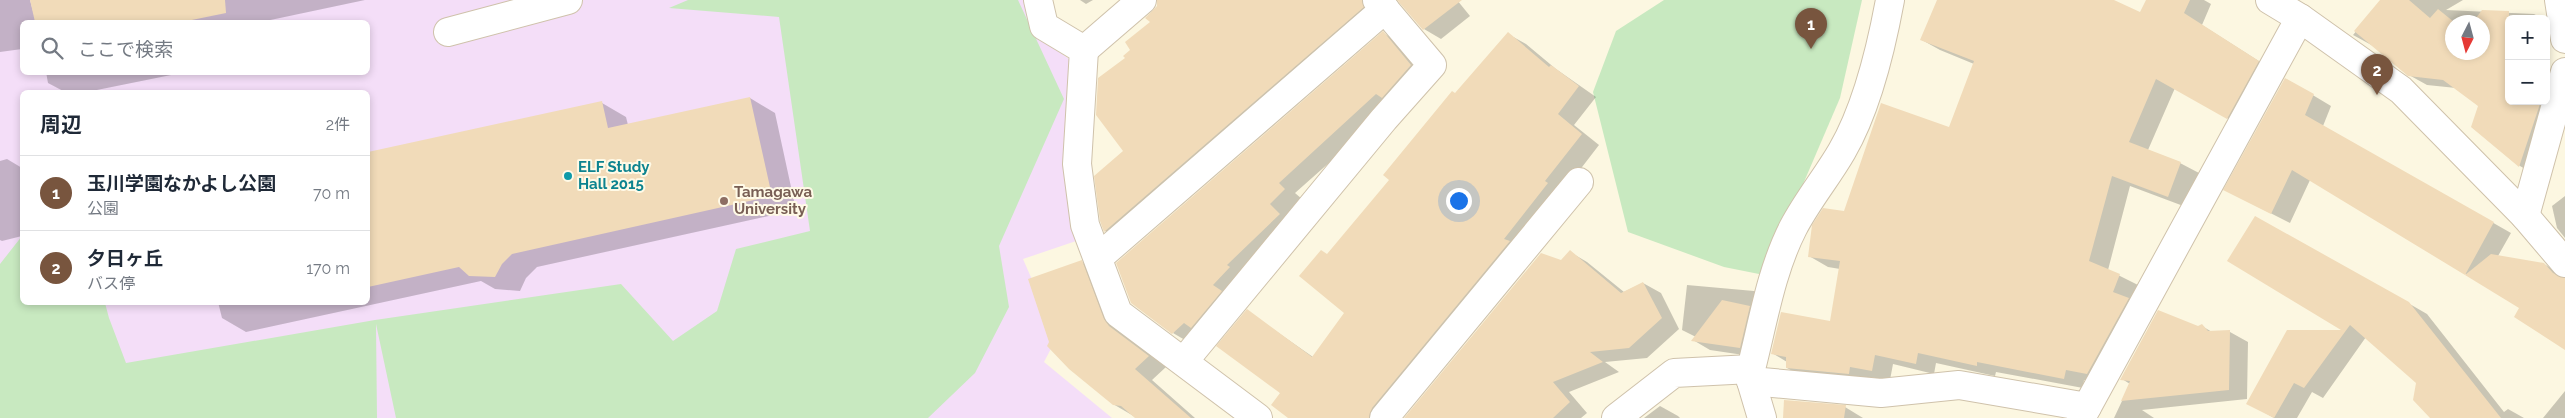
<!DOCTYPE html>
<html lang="ja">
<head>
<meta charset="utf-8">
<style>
  body { margin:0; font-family:Raleway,"Noto Sans JP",sans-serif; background:#f2f2f3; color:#1f2937 }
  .controls { position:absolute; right:15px; top:15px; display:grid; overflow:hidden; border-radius:8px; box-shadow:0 2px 8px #0003 }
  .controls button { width:45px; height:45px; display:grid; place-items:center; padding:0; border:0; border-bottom:1px solid #e0e1e3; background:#fff; color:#1f2937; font:25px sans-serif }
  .compass { position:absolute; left:2445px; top:15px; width:45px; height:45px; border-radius:50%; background:#fff; box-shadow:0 2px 8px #0003; rotate:186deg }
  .you { position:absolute; left:1458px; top:200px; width:18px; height:18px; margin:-12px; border:4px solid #fff; border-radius:50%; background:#1a73e8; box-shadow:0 0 0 8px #1a73e833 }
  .badge { display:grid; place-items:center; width:32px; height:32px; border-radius:50%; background:#78553e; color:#fff; font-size:16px; font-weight:700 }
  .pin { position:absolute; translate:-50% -41px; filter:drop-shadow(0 1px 2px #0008) }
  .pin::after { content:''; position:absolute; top:26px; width:18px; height:15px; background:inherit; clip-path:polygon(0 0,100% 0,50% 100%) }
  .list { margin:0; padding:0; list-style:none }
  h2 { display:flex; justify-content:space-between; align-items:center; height:65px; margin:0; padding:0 20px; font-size:21px }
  h2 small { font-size:16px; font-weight:400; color:#747a83 }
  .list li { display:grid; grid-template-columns:32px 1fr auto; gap:15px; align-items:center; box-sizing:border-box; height:75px; padding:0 20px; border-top:1px solid #e0e1e3 }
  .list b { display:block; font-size:19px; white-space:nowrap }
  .list p { margin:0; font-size:16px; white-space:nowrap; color:#747a83 }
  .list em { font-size:16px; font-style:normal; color:#747a83 }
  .icon { flex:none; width:28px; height:28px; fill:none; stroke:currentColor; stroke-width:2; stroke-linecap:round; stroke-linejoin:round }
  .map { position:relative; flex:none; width:2565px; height:418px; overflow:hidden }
  .search { position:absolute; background:#fff; box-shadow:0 2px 8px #0003; left:20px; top:20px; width:350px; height:55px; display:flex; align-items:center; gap:12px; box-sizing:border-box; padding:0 18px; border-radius:8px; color:#747a83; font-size:19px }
  .panel { position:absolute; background:#fff; box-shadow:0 2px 8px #0003; left:20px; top:90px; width:350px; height:215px; border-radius:8px }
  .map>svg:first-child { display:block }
  .education { fill:#f4def8; fill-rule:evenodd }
  .green { fill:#c8e9c0 }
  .shadow { fill:#0003; fill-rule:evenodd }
  .building { fill:#f1dbb9 }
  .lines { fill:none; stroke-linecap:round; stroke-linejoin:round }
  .minor-casing { stroke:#cfc2ab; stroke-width:30 }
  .minor { stroke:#fff; stroke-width:28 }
  .culture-dot { fill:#0f9aa8; stroke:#fffae7; stroke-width:2 }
  .education-dot { fill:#8d6e63; stroke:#fffae7; stroke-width:2 }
  .labels { text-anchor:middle; stroke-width:4; stroke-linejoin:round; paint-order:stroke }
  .culture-label { font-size:15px; font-weight:bold; fill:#0d838f; stroke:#fffae7; text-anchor:start }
  .education-label { font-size:15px; font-weight:bold; fill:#785e54; stroke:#fffae7; text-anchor:start }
</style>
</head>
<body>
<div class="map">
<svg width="2565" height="418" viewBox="0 0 2565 418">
  <rect width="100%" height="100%" fill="#fcf7e1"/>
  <path class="education" d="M0 0H1026L1034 34 1072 61 1082 239 1023 259 1057 337 1044 362 1112 418H0ZM22 22H368V72H22ZM22 92H368V302H22Z"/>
  <g class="green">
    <polygon points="688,0 1018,0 1064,99 999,246 1009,307 975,373 928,418 396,418 376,324 377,418 0,418 0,264 22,236 22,302 105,303 109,318 126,363 375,320 621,284 673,341 717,311 736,249 810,231 779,17 669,8"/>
    <polygon points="1664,0 1862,0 1840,98 1764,275 1724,267 1628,232 1593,92 1616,31"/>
  </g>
  <g class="shadow">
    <polygon points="0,0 30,0 36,22 22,22 22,49 0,52"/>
    <polygon points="82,0 365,0 261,22 87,22"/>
    <polygon points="1080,0 1093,0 1086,4"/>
    <polygon points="1172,0 1383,0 1122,241 1105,231 1101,221 1125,151 1126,58 1151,23"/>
    <polygon points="1399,0 1457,0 1470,16 1441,39 1424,29"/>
    <polygon points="1938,0 2111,0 2140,14 2147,0 2204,0 2211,4 2202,25 2276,72 2246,129 2175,88 2148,150 2180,163 2199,173 2186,207 2130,186 2108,270 2138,285 2106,384 2084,380 2083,388 1996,372 1995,376 1936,363 1934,374 1893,364 1890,380 1868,377 1867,384 1805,378 1787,368 1787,362 1772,353 1831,322 1840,269 1828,267 1809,256 1845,212 1950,129 1974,64 1940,50 1922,40"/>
    <path d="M2382 0H2463L2446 10 2534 14 2543 19H2509V101H2546V21L2551 24 2548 83 2563 92 2537 176 2520 166 2472 127 2479 105 2456 88 2427 85 2409 75 2377 48 2353 35ZM2452 22H2482V52H2452Z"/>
    <polygon points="1383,33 1400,43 1428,75 1295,193 1302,199 1286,215 1296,224 1190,343 1173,333"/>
    <polygon points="1508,34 1526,44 1556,69 1596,97 1574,125 1599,145 1389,418 1290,418 1247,311 1313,357 1346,313 1328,255 1390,180 1456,94"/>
    <polygon points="46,72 180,72 181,73 87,92 65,92 48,83"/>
    <polygon points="2286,79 2331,106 2323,126 2511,233 2498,256 2544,264 2565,277 2565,348 2521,308 2310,180 2290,223 2225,190"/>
    <polygon points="750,98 775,113 796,210 537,267 526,278 520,291 495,289 481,281 246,332 222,318 218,302 368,302 368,154 602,103 626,117 628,125"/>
    <polygon points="7,159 22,168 22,236 2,241 0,240 0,161"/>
    <polygon points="2565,196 2565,238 2557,228 2552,206"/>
    <polygon points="1570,252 1587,262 1624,292 1643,283 1661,293 1679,329 1647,358 1605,362 1619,372 1569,392 1587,413 1581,418 1406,418"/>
    <polygon points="2229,261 2408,303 2427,314 2504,412 2508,409 2524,418 2432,418 2418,382 2366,337 2323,398 2312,392 2297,418 2274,418 2248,403 2345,331"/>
    <polygon points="1081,262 1099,272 1121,330 1127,337 1166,367 1152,380 1195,418 1137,418 1113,404"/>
    <polygon points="1687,285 1754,291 1770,301 1757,357 1710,350 1693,340 1696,337 1682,330"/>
    <polygon points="2202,326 2212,332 2230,332 2248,342 2247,399 2142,410 2154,418 2114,418 2130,384 2122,379"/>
    <polygon points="2565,391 2565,418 2543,418"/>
    <polygon points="1660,406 1678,416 1680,418 1644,418"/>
    <polygon points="1845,407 1863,418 1784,418"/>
  </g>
  <g class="building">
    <polygon points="30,0 225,0 226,13 182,22 35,22"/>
    <polygon points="1157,0 1362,0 1364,7 1104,232 1100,221 1094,176 1123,151 1096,115 1098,78 1125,58 1123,56 1130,50 1125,42 1150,22 1145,18 1157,6"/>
    <polygon points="1397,0 1462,0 1423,30"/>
    <polygon points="1937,0 2114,0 2140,12 2146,0 2190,0 2184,13 2259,61 2227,119 2156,79 2129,142 2181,162 2168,197 2112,176 2089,261 2120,274 2113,292 2129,298 2087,374 2066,370 2064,379 1977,362 1977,366 1918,353 1916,364 1875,355 1872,371 1850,367 1849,374 1786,368 1786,357 1771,354 1781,312 1830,321 1840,261 1808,257 1812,225 1823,208 1844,211 1881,103 1949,127 1974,61 1920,40"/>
    <polygon points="2380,0 2409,0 2430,18 2438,9 2454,22 2452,52 2482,52 2482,22 2473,22 2482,10 2509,11 2509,101 2541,101 2519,167 2471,127 2478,106 2443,80 2408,76 2354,31"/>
    <polygon points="1383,31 1411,65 1382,98 1376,94 1279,183 1285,189 1270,204 1280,214 1227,265 1230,267 1213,285 1222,291 1191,328 1184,323 1172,334 1131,303 1116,263"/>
    <polygon points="1508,32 1549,67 1551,65 1579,86 1558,114 1582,134 1545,181 1548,183 1504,239 1510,241 1372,408 1369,418 1288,418 1271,405 1280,393 1216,346 1247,309 1312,357 1344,313 1299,276 1321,250 1327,254 1389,180 1383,175 1452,91 1455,93"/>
    <polygon points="2285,78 2314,94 2305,115 2494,222 2465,275 2292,170 2271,214 2223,190"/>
    <polygon points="750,97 772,196 512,254 502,264 495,277 469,276 459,267 368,287 368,152 602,101 608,128"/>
    <polygon points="2255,216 2409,302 2501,418 2430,418 2413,400 2416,383 2350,325 2304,388 2294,383 2274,418 2246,404 2287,330 2341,330 2227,261"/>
    <polygon points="1570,250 1621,293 1643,282 1662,318 1629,348 1590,352 1603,362 1553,382 1570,402 1553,418 1404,418 1541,253 1561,260"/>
    <polygon points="2491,254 2544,263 2553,273 2565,278 2565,350 2514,317 2519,308 2465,275"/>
    <polygon points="1082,260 1104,319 1109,326 1149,356 1135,369 1191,418 1135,418 1121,406 1113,405 1069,369 1047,346 1049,342 1028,279"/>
    <polygon points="1722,300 1750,306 1740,348 1691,341"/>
    <polygon points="2158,310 2198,326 2202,324 2208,331 2230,330 2229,390 2121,401 2130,381 2120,380"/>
    <polygon points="1784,400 1846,405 1844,418 1783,418"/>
  </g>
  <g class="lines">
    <defs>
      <g id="minor">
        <polyline points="1038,0 1044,26 1084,50 1077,164 1085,225 1118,313 1258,418"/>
        <polyline points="2270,0 2300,18 2401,90 2525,216 2565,263"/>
        <polyline points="2559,0 2565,39"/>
        <polyline points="448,32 568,0"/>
        <polyline points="1084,50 1142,0"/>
        <polyline points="2525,216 2565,72"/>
        <polyline points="1098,258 1385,9"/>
        <polyline points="1184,361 1384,119 1432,65 1377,0"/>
        <polyline points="1751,381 1881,393 1959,385 2087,407"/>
        <polyline points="1384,418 1579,182"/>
        <polyline points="1616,418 1674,373 1751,369"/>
        <path d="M1762 418 1751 381V369C1763 322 1771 271 1793 228 1807 201 1827 177 1842 151 1867 108 1881 49 1890 0"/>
        <polyline points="2081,418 2300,18"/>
      </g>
    </defs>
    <use href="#minor" class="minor-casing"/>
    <use href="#minor" class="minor"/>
  </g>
  <circle class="culture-dot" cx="568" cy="176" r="5"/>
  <circle class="education-dot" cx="724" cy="201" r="5"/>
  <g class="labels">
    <g class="culture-label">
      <text x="578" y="172">ELF Study<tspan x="578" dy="17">Hall 2015</tspan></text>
    </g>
    <g class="education-label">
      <text x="734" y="197">Tamagawa<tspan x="734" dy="17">University</tspan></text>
    </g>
  </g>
</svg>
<div class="controls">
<button>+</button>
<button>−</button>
</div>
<svg class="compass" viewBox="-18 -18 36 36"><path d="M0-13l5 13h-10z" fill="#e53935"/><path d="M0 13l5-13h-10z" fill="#747a83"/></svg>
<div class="you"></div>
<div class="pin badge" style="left:1811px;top:49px">1</div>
<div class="pin badge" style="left:2377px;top:95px">2</div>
<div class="search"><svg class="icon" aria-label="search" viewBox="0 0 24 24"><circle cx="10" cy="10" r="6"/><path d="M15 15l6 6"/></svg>ここで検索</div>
<section class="panel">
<h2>周辺<small>2件</small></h2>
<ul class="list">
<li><span class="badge">1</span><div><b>玉川学園なかよし公園</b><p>公園</p></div><em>70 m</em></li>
<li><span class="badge">2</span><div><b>夕日ヶ丘</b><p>バス停</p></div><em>170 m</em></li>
</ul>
</section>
</div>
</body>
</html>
